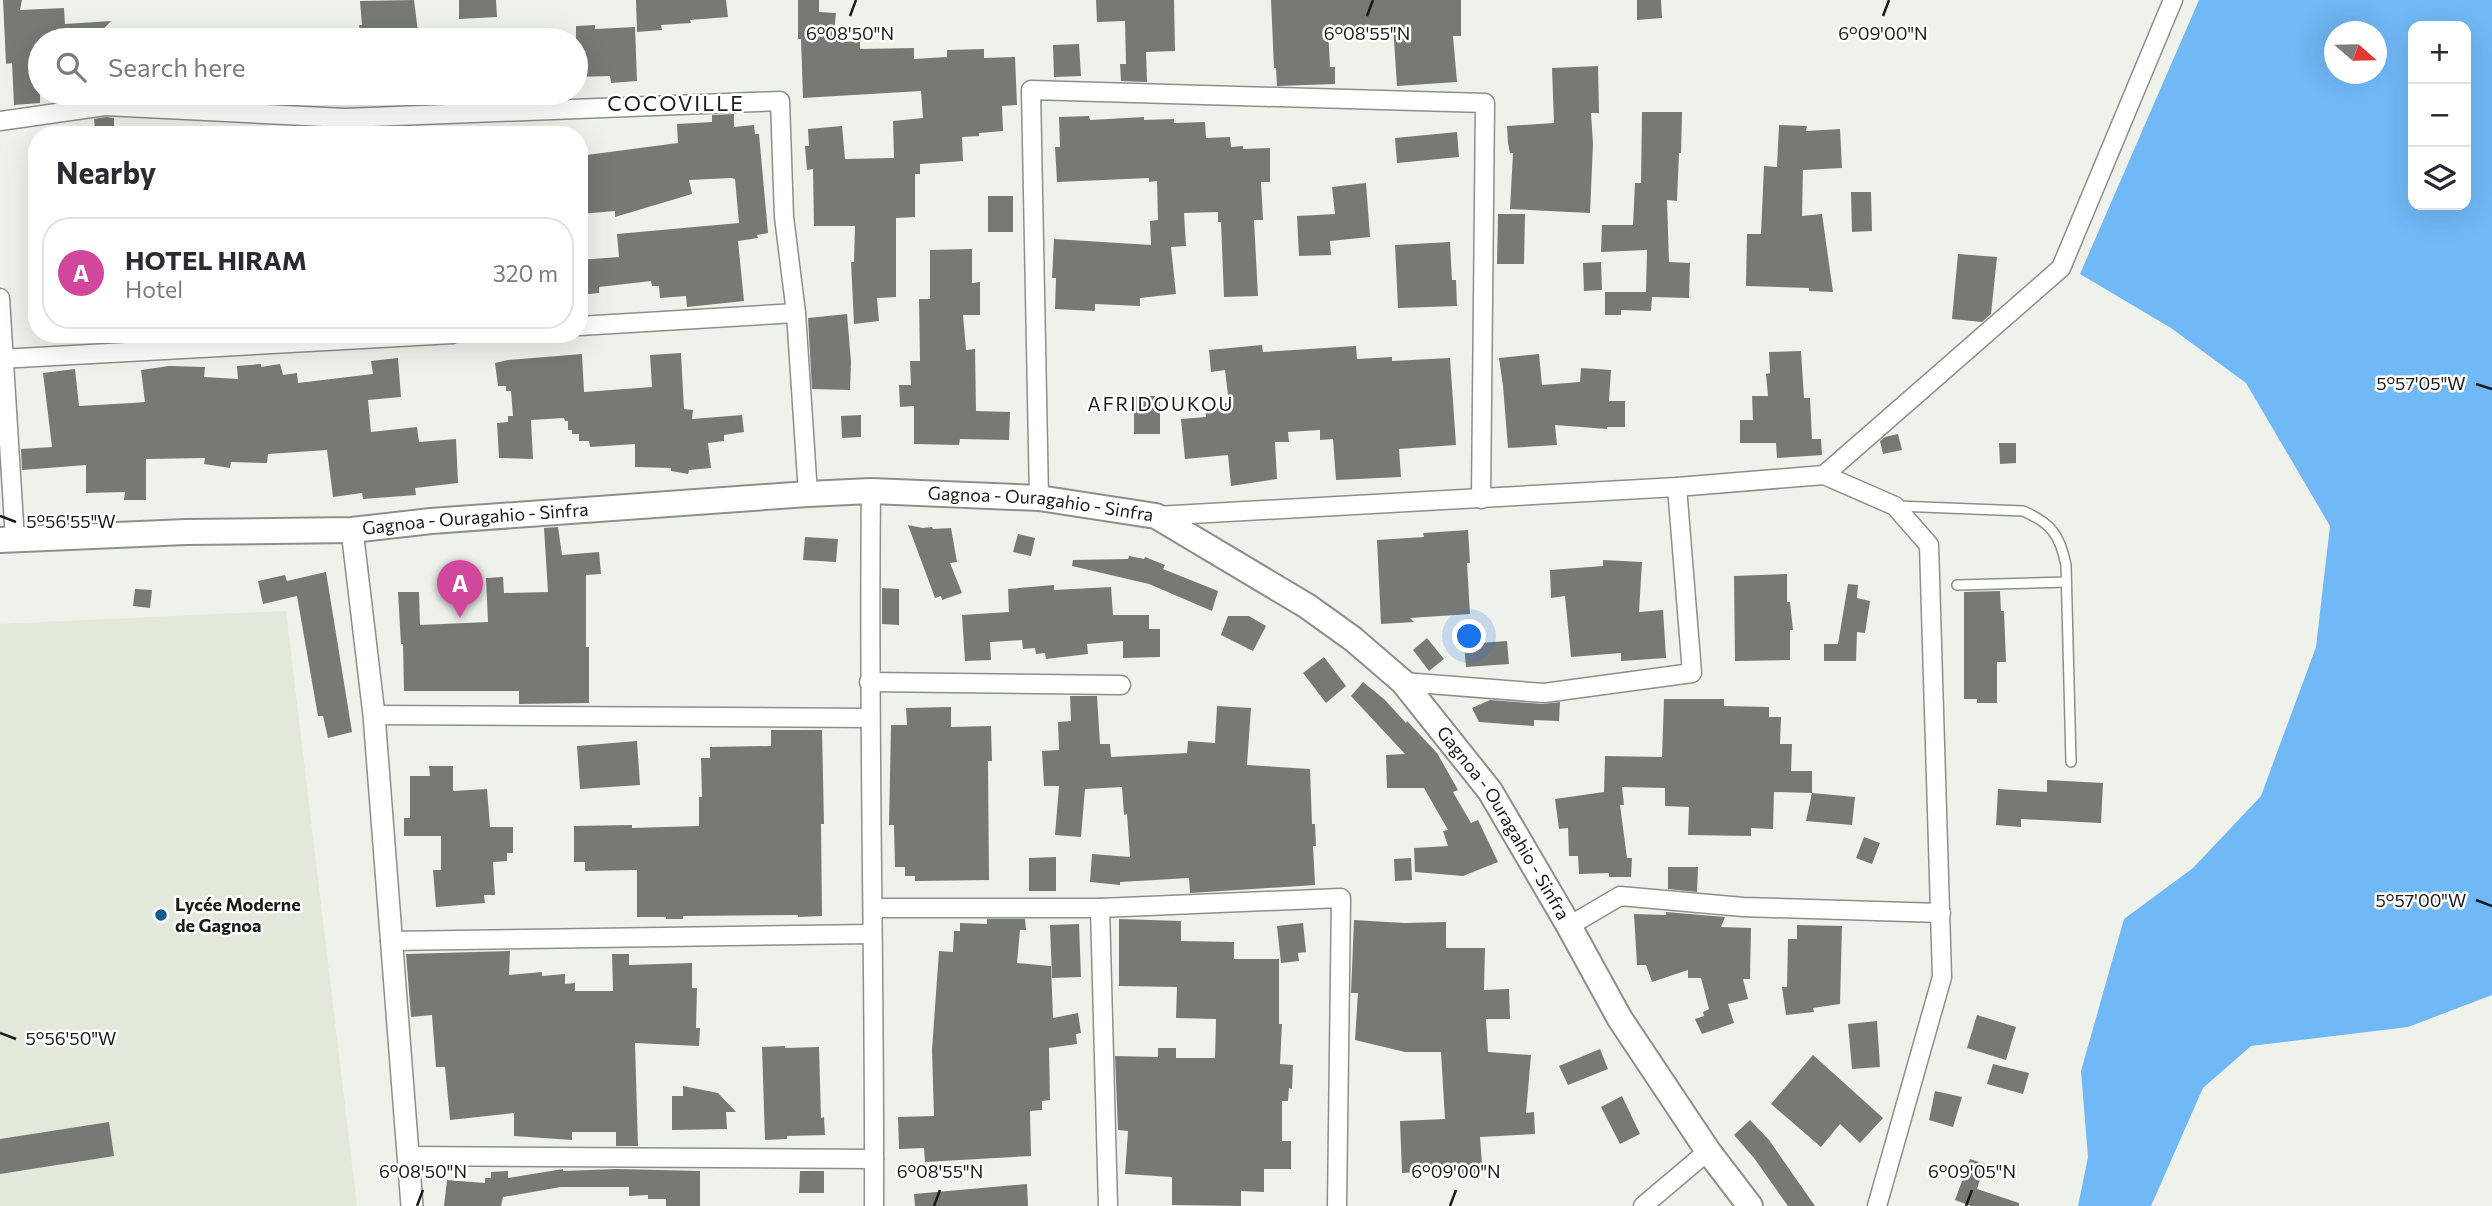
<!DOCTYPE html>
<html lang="en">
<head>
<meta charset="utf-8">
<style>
  body { margin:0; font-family:Commissioner,sans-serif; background:#f2f2f3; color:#2b2b33 }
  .controls { position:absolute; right:21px; top:21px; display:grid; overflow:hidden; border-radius:14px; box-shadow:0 7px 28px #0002 }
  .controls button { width:63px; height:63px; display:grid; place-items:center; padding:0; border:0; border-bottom:2px solid #e1e1e2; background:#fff; color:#2b2b33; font:35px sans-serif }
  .compass { position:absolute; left:2324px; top:21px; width:63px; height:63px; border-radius:50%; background:#fff; box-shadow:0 7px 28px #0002; rotate:110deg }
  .you { position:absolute; left:1470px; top:637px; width:24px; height:24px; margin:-18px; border:5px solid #fff; border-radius:50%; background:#1a73e8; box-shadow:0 0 0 10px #1a73e833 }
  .badge { display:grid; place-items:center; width:46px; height:46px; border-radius:50%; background:#2563eb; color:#fff; font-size:23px; font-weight:700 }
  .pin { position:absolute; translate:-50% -58px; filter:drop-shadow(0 2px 4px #0008) }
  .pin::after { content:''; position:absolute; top:37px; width:24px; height:21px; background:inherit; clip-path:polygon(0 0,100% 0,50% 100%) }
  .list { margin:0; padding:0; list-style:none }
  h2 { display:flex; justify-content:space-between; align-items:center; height:91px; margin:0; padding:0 28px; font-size:30px }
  h2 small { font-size:23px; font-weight:400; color:#7c7c81 }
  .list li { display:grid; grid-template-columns:46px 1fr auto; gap:21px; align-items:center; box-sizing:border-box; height:112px; margin:0 14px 14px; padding:0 14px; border:2px solid #e1e1e2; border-radius:28px }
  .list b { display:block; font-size:26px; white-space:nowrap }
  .list p { margin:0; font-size:23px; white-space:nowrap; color:#7c7c81 }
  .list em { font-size:23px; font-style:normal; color:#7c7c81 }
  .icon { flex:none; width:38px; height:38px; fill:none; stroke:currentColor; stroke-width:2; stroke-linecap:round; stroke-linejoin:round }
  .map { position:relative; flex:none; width:2492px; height:1206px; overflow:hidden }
  .search { position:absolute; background:#fff; box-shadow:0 7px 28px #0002; left:28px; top:28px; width:560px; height:77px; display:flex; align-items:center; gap:18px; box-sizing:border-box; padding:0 24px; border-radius:38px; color:#7c7c81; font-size:26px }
  .panel { position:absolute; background:#fff; box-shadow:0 7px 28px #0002; left:28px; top:126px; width:560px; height:217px; border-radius:28px }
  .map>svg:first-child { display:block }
  .built { fill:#e2e8da }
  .water { fill:#71b8f6; fill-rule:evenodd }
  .building { fill:#777a74 }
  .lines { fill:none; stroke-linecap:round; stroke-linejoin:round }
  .service-casing { stroke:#8d9089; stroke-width:12 }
  .minor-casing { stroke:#8d9089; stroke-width:21 }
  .tertiary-casing { stroke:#8d9089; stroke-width:24 }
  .secondary-casing { stroke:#8d9089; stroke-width:28 }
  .service { stroke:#fff; stroke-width:9 }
  .minor { stroke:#fff; stroke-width:18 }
  .tertiary { stroke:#fff; stroke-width:21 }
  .secondary { stroke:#fff; stroke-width:24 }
  .ticks { fill:none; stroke:#1a1b19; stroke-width:2.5 }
  .poi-dot { fill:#135b8f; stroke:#fff; stroke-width:2.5 }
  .labels { text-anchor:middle; stroke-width:5; stroke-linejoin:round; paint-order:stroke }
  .street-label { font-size:18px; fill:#1a1b19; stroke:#fff }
  .poi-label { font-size:18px; font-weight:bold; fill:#1a1b19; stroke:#fff; text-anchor:start }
  .neighbourhood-label { font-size:19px; letter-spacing:2px; fill:#1a1b19; stroke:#fff }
  .quarter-label { font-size:21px; letter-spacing:2px; fill:#1a1b19; stroke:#fff }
  .ticks-label { font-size:18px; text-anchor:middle; fill:#1a1b19; stroke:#fff; stroke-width:5; stroke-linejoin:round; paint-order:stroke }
</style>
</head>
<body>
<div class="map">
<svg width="2492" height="1206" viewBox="0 0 2492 1206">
  <rect width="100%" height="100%" fill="#eff2eb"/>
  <polygon class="built" points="286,611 357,1206 0,1206 0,624"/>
  <path class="water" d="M2199 0H2492V995L2408 1027 2251 1046 2203 1088 2151 1206H2078L2088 1157 2081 1071 2124 919 2193 868 2261 796 2316 647 2330 526 2246 383 2171 328 2080 274ZM2413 26H2466V205H2413ZM2334 32H2376V74H2334Z"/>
  <g class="building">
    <polygon points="3,0 22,0 20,10 64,8 65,24 111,21 93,40 40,40 40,103 14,105 12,63 6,64"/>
    <polygon points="414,0 419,40 361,40 359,25 362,25 360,1"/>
    <polygon points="459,0 496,0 497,17 459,19"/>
    <polygon points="636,0 726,0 728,17 690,20 691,23 661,25 662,30 637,32"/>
    <polygon points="798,0 819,0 819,12 836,13 834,32 842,32 841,42 860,41 860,49 914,48 914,59 947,57 947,50 984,49 984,58 1015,57 1017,105 1002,106 1003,131 979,133 979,136 962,137 963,161 920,164 920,174 915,174 915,217 896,218 896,297 877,298 879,321 854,324 851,262 854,262 855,226 814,226 813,169 807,170 805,146 809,146 808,129 842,126 845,159 894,158 893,121 923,118 921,91 803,98 801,39 798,39"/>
    <polygon points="1096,0 1174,0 1175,51 1146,52 1147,82 1121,81 1120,64 1126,64 1125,21 1097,22"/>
    <polygon points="1271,0 1461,0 1461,36 1453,36 1457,82 1397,86 1393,25 1328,29 1330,67 1335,67 1335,84 1277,86 1276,68 1274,68"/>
    <polygon points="1637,0 1661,0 1662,18 1637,20"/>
    <polygon points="595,25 595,29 635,27 637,81 611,83 610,76 576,77 576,26"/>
    <polygon points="1079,44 1081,76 1054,77 1053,45"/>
    <polygon points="1598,66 1599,113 1591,113 1593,144 1590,213 1510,209 1513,153 1510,153 1508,143 1507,126 1554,123 1552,68"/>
    <polygon points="1642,112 1682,112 1681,153 1679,153 1677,201 1667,200 1669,262 1690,263 1689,298 1652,297 1651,311 1621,310 1621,315 1605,315 1605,292 1646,292 1647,250 1601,252 1602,225 1633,225 1635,183 1641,183"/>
    <polygon points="734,114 734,127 754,125 755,134 759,134 768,233 757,235 758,238 738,241 744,301 687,307 686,296 660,298 659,286 652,286 651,281 599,287 599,293 579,295 579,260 619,257 617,234 739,223 735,179 731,178 689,180 692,194 615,217 615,211 581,214 579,156 678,143 677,124 712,122 712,115"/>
    <polygon points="1089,116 1090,120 1144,117 1144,120 1174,119 1174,123 1205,122 1206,138 1230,137 1231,147 1243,146 1243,149 1270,148 1270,182 1261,182 1263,220 1254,220 1258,296 1224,297 1221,222 1218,222 1218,212 1184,213 1186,246 1171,247 1176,294 1140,298 1140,306 1095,304 1095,311 1055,309 1056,278 1052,278 1054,239 1151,245 1150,221 1158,220 1157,181 1149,182 1149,178 1057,182 1055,147 1060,147 1059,117"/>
    <polygon points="106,117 114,118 114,127 95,129 94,119"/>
    <polygon points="1779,125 1807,126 1806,131 1840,129 1842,168 1803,170 1802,216 1822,214 1833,292 1809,291 1809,288 1746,286 1747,234 1761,234 1764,166 1777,167"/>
    <polygon points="1457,132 1459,157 1397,163 1395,138"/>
    <polygon points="1366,183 1370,237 1330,241 1331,255 1299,256 1297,216 1335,214 1332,187"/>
    <polygon points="1851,192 1871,192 1872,231 1852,232"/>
    <rect x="988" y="196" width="25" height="36"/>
    <polygon points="1498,214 1525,214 1524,264 1497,264"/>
    <polygon points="1450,242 1452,280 1456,280 1457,306 1398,308 1395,245"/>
    <polygon points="972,249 972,283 980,282 980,315 963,315 966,350 975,349 976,411 1010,412 1009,440 960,439 959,445 914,444 914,406 900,407 899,385 911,385 910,361 920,361 919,299 930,299 930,250"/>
    <polygon points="1958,254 1997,257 1991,314 1982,322 1952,319"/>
    <polygon points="1601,262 1602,290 1584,291 1583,263"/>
    <polygon points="847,314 851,362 850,390 812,389 808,318"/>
    <polygon points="1262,345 1263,352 1356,346 1357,359 1392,357 1392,361 1450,358 1456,445 1399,449 1401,477 1336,480 1333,439 1320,440 1320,430 1288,432 1289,442 1275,442 1277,479 1231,486 1228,455 1185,459 1181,419 1206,417 1205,408 1225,407 1225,403 1229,403 1225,370 1211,372 1209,350"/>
    <polygon points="1801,351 1804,398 1810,398 1812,439 1821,439 1822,455 1777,458 1776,443 1740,443 1740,420 1753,420 1752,396 1768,396 1766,374 1770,373 1769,352"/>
    <polygon points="681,353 684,409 693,410 692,419 742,415 744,432 724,435 724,441 708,443 711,468 689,470 688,474 671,471 671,468 635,467 635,444 590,447 589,441 579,441 579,434 572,434 572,430 568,430 568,421 565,421 564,418 531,420 533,459 499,458 497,423 508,422 508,416 513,416 511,391 506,391 506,386 498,386 495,363 508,360 582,354 584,392 652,387 650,355"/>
    <polygon points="1539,354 1542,385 1580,382 1581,368 1611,370 1609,401 1625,401 1625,427 1607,427 1607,429 1555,425 1557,445 1508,448 1503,386 1499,358"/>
    <polygon points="398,358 401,397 368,400 371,432 417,427 419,442 456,439 458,483 415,488 416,495 363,499 362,493 333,497 327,450 268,454 267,463 231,462 230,468 204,464 205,458 146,459 146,500 124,500 125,492 86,493 86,465 22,470 21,449 52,447 43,373 75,369 79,406 132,403 145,402 141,370 169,366 205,367 204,377 238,379 237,366 261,364 261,367 280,364 283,375 297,373 298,383 373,374 371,361"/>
    <rect x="1134" y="396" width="26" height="38"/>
    <polygon points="861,415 861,437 842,438 841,416"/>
    <polygon points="1898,434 1902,450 1883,454 1880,441 1885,437"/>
    <polygon points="1999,443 2016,443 2016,463 2000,464"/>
    <polygon points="908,525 923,528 932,527 933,529 951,528 957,562 950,563 962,593 942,600 941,596 935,598"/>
    <polygon points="558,527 562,555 599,552 601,574 586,575 586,647 589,647 589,703 519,704 519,691 404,691 403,644 401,644 398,592 419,592 420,625 488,622 486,578 503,577 504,593 548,592 544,528"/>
    <polygon points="1468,530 1470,563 1467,563 1470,614 1410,618 1414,622 1381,624 1377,540 1424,537 1423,533"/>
    <polygon points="1018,534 1035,538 1031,556 1013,552"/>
    <polygon points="805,537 838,539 836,562 803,560"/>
    <polygon points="1129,556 1144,559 1145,557 1165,565 1163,569 1218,591 1212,611 1149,584 1072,566 1073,560 1128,559"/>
    <polygon points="1603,560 1642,562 1639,612 1663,610 1666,658 1621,661 1621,653 1571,657 1565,596 1551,598 1550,570 1603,566"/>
    <polygon points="326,572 352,732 328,738 323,716 318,716 297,596 263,604 258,581 285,575 287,581"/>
    <polygon points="1787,574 1787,602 1790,602 1793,630 1790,630 1790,660 1735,661 1734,576"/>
    <polygon points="1848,584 1858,585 1857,598 1870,601 1865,633 1857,632 1856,661 1824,661 1824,644 1838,644"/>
    <polygon points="1054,585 1054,590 1111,587 1113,615 1149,615 1149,629 1160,629 1160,657 1123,658 1123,641 1087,644 1088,654 1046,659 1045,653 1036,654 1035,648 1023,649 1022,640 990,642 991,660 965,661 962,615 1009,612 1008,589"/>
    <polygon points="882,588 899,589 899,625 882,624"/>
    <polygon points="135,589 152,590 150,608 133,606"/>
    <polygon points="2000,591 2001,611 2004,611 2006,662 1997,662 1997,703 1977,703 1977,699 1964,699 1964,592"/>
    <polygon points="1228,616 1249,616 1266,626 1253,651 1221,635"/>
    <polygon points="1427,638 1444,659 1429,671 1413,650"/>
    <polygon points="1507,641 1509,664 1466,667 1464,644"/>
    <polygon points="1324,657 1346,686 1326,703 1303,673"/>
    <polygon points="1363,682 1384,699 1406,723 1407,721 1437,753 1458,790 1453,792 1471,823 1478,820 1498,862 1463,876 1415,872 1414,848 1448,846 1443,831 1448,830 1424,788 1387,788 1386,755 1405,754 1351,696"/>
    <polygon points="1070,696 1097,696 1100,744 1110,744 1111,757 1187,753 1188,741 1215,743 1217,706 1251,708 1247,765 1310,769 1312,824 1315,824 1316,846 1313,846 1315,885 1190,893 1189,878 1120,882 1120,885 1090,882 1092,854 1130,857 1127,814 1124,815 1122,787 1085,789 1081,837 1055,835 1059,786 1044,786 1042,751 1059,750 1058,722 1071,721"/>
    <polygon points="1664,699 1724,699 1724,706 1769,707 1769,717 1781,717 1780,744 1792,744 1791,771 1812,771 1812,793 1774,792 1773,829 1751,828 1751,836 1688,835 1689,807 1665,806 1665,788 1622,787 1624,805 1620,805 1627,858 1632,858 1631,877 1609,877 1609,873 1579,874 1578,856 1569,856 1568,828 1559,829 1555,799 1604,792 1605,756 1662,757"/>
    <polygon points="1490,700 1543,704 1560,702 1559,721 1534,720 1534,726 1479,722 1472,708"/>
    <polygon points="951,707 951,727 991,726 992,761 988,761 989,880 915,881 915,876 905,876 905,867 895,867 894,825 889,825 891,725 907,725 906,708"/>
    <polygon points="771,730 822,730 824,824 821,824 822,916 798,917 798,915 683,916 683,919 666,919 666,917 637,917 637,870 585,871 585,862 574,862 574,826 632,825 632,828 699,826 699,797 702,797 701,758 710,758 710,747 771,746"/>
    <polygon points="637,741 640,785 580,789 577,746"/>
    <polygon points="429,766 453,766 453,791 487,789 490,827 513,827 513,853 507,853 507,861 493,862 495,895 484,895 485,903 436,907 433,870 441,870 441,836 404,836 404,818 410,818 410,776 430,776"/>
    <polygon points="2047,780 2103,783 2101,823 2021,819 2021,827 1996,825 1998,789 2047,792"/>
    <polygon points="1812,793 1855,797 1852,825 1806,821"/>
    <polygon points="1864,837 1880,843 1872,864 1856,858"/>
    <polygon points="1056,857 1056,891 1029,891 1029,858"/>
    <polygon points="1411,858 1412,880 1395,881 1394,859"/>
    <polygon points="1668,867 1698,867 1697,892 1668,889"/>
    <polygon points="1666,912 1725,917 1721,927 1751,928 1750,979 1743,979 1748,999 1728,1004 1734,1023 1702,1034 1695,1019 1704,1016 1703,1012 1709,1009 1701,978 1688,978 1688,970 1652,982 1646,965 1637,965 1634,914 1666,915"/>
    <polygon points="987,919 1025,919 1026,930 1020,930 1017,963 1051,966 1053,1018 1078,1013 1081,1033 1076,1034 1077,1044 1049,1048 1050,1100 1042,1101 1042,1110 1030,1111 1031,1156 925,1162 924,1148 899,1149 898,1117 934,1116 932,1050 939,951 953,952 954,931 960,931 960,923 987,924"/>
    <polygon points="1119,919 1181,921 1181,941 1234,942 1234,959 1279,959 1279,1024 1282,1024 1280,1064 1293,1065 1292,1089 1289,1088 1288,1101 1282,1101 1282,1141 1291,1141 1291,1169 1264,1169 1264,1192 1241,1191 1241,1206 1172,1205 1172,1177 1125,1174 1128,1131 1118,1130 1115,1056 1158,1057 1158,1048 1176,1048 1176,1058 1215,1058 1216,1019 1176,1018 1177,987 1119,986"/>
    <polygon points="1354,920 1404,923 1446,922 1446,948 1485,948 1484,990 1509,989 1510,1019 1486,1019 1488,1052 1531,1055 1526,1113 1534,1112 1535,1134 1480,1137 1482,1164 1475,1164 1476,1176 1458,1177 1458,1170 1402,1173 1400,1121 1445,1119 1441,1052 1405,1052 1355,1040 1358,993 1351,993"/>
    <polygon points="1303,923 1306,952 1298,953 1299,961 1281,963 1277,926"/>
    <polygon points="1079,924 1081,977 1052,978 1050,925"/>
    <polygon points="1797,925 1842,926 1840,1004 1813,1008 1814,1012 1786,1015 1782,987 1787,987 1788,939 1797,939"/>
    <polygon points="510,951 509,975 542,972 542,976 565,974 565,984 575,983 575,991 613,991 612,954 629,954 629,965 692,963 692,988 697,988 696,1028 700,1028 699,1046 635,1043 638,1146 616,1146 616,1132 572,1132 572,1140 514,1136 514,1113 450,1120 445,1067 436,1067 432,1015 411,1017 406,954"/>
    <polygon points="1977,1015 2016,1027 2006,1060 1967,1048"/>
    <polygon points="1877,1021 1880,1067 1852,1069 1848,1024"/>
    <polygon points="785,1046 785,1048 819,1047 821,1118 824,1117 825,1135 787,1136 787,1139 765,1140 762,1047"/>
    <polygon points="1600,1049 1608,1069 1568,1085 1559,1066"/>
    <polygon points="1813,1055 1883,1118 1860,1143 1840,1124 1821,1147 1771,1104"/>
    <polygon points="1993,1064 2029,1073 2023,1094 1987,1084"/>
    <polygon points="683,1086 718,1093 736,1112 726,1112 727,1129 672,1130 672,1096 683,1096"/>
    <polygon points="1935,1091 1962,1097 1953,1127 1929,1120"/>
    <polygon points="1622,1096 1640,1134 1620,1144 1601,1107"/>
    <polygon points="1750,1120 1769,1140 1815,1206 1788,1206 1754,1158 1734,1135"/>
    <polygon points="109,1122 114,1156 0,1174 0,1139"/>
    <polygon points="1970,1159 1985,1164 1977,1189 2019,1203 2019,1206 1971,1206 1955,1200"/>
    <polygon points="563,1169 563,1171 617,1169 700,1171 700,1206 666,1206 666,1199 648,1199 648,1195 629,1196 629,1187 561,1187 503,1197 501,1206 444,1206 447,1180 485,1183 485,1178 491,1178 491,1172 508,1171 508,1178"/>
    <polygon points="800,1171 824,1171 824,1193 799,1193"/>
    <polygon points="1027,1184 1028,1206 915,1206 914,1194"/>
  </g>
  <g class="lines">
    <defs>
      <g id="service">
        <path d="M1897 506 2023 511C2051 523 2060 535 2066 565L2071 762"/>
        <polyline points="1957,585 2066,582"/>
      </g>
      <g id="minor">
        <polyline points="0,121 105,106 345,118 780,101 784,217 796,313 808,494"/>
        <polyline points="0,298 15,540"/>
        <polyline points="579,326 796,313"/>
        <polyline points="0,359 453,334"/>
        <polyline points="1824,475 2061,268 2173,0"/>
        <path d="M871 491C868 729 875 968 874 1206"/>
        <polyline points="1039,498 1031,90 1485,103 1481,499"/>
        <polyline points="1156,516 1677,487 1824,475 1895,506 1929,545 1942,977 1877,1206"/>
        <polyline points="869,682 1121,685"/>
        <polyline points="1403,682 1544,693 1692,673 1677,487"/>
        <polyline points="374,715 869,718"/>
        <polyline points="873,908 1100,908 1341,898 1337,1206"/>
        <polyline points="1100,908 1108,1206"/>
        <polyline points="1569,926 1620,896 1743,907 1941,913"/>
        <polyline points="390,941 872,934"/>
        <polyline points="408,1156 874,1159"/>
        <polyline points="1643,1206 1708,1151"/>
      </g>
      <polyline id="tertiary" points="352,530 374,715 412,1206"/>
      <g id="secondary">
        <path id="s1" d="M0 540 186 532 352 530 431 521 808 494 871 491 1039 498 1156 516 1307 606 1353 639 1403 682 1490 791 1569 926 1620 1019 1708 1151 1750 1206"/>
      </g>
    </defs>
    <use href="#service" class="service-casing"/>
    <use href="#minor" class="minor-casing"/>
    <use href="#tertiary" class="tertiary-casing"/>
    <use href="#secondary" class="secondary-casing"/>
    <use href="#service" class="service"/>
    <use href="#minor" class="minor"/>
    <use href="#tertiary" class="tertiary"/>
    <use href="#secondary" class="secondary"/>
  </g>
  <path class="ticks" d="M850 16 856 0M1367 16 1373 0M1883 16 1889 0M2476 384 2492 389M0 516 16 522M2476 900 2492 906M0 1033 16 1039M417 1206 423 1190M934 1206 940 1190M1450 1206 1456 1190M1966 1206 1972 1190"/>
  <circle class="poi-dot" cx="161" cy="915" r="7"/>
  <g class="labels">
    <g class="street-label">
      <text dy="6" stroke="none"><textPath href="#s1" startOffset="1043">Gagnoa - Ouragahio - Sinfra</textPath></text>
      <text dy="6" stroke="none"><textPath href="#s1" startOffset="476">Gagnoa - Ouragahio - Sinfra</textPath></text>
      <text dy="6" stroke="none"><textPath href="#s1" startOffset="1631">Gagnoa - Ouragahio - Sinfra</textPath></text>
    </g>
    <g class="poi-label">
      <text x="175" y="911">Lycée Moderne<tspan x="175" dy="21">de Gagnoa</tspan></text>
    </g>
    <g class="neighbourhood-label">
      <text x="1161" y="411">AFRIDOUKOU</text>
    </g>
    <g class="quarter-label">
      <text x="676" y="111">COCOVILLE</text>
    </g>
  </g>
  <g class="ticks-label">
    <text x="850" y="40">6°08'50"N</text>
    <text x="1367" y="40">6°08'55"N</text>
    <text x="1883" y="40">6°09'00"N</text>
    <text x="2421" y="390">5°57'05"W</text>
    <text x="71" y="528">5°56'55"W</text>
    <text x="2421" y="907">5°57'00"W</text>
    <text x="71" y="1045">5°56'50"W</text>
    <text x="423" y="1178">6°08'50"N</text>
    <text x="940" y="1178">6°08'55"N</text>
    <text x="1456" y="1178">6°09'00"N</text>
    <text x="1972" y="1178">6°09'05"N</text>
  </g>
</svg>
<div class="controls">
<button>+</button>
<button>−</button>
<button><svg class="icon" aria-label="layers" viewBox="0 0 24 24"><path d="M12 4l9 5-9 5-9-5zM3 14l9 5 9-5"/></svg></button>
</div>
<svg class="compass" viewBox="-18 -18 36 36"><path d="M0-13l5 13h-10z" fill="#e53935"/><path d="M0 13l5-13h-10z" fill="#7c7c81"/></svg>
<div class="you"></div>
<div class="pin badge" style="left:460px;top:618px;background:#d1479c">A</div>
<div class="search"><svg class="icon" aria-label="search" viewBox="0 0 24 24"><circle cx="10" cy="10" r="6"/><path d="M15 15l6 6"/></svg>Search here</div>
<section class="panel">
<h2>Nearby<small></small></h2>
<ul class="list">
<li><span class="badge" style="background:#d1479c">A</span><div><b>HOTEL HIRAM</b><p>Hotel</p></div><em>320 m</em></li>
</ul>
</section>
</div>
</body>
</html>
